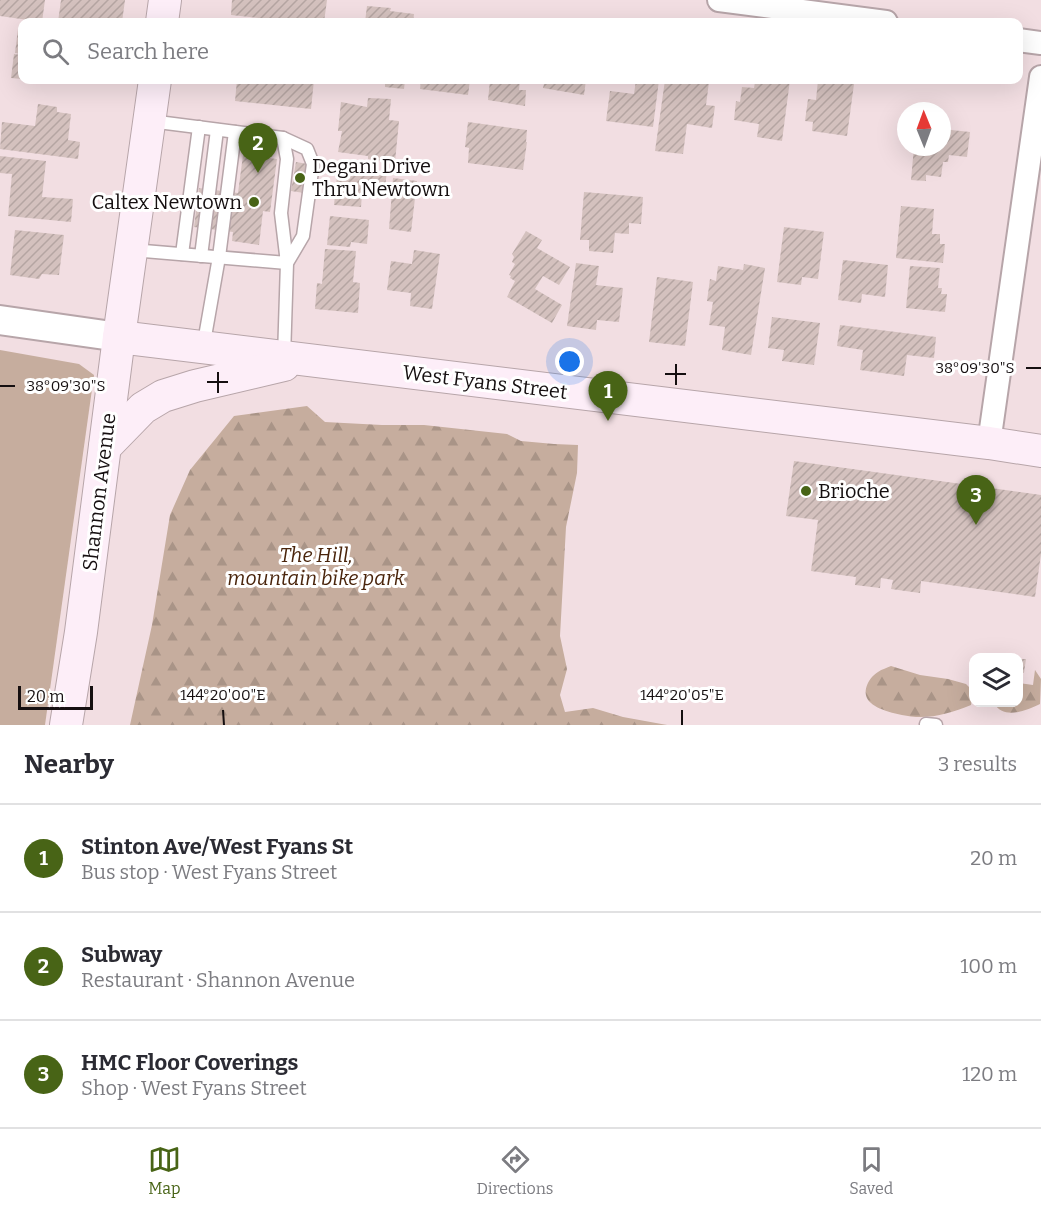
<!DOCTYPE html>
<html lang="en">
<head>
<meta charset="utf-8">
<style>
  body { margin:0; font-family:Bitter,serif; background:#f2f2f3; color:#2b2b33 }
  .controls { position:absolute; right:18px; bottom:18px; display:grid; overflow:hidden; border-radius:12px; box-shadow:0 6px 24px #0002 }
  .controls button { width:54px; height:54px; display:grid; place-items:center; padding:0; border:0; border-bottom:2px solid #e1e1e2; background:#fff; color:#2b2b33; font:30px sans-serif }
  .compass { position:absolute; left:897px; top:102px; width:54px; height:54px; border-radius:50%; background:#fff; box-shadow:0 6px 24px #0002; rotate:359deg }
  .scale { position:absolute; left:18px; bottom:15px; width:75px; box-sizing:border-box; padding-left:6px; border:3px solid #150f10; border-top:0; font-size:16px; line-height:21px; white-space:nowrap; color:#150f10; -webkit-text-stroke:4px #fff; paint-order:stroke }
  .you { position:absolute; left:570px; top:362px; width:21px; height:21px; margin:-15px; border:4px solid #fff; border-radius:50%; background:#1a73e8; box-shadow:0 0 0 9px #1a73e833 }
  .badge { display:grid; place-items:center; width:39px; height:39px; border-radius:50%; background:#486416; color:#fff; font-size:20px; font-weight:700 }
  .pin { position:absolute; translate:-50% -50px; filter:drop-shadow(0 2px 3px #0008) }
  .pin::after { content:''; position:absolute; top:32px; width:21px; height:18px; background:inherit; clip-path:polygon(0 0,100% 0,50% 100%) }
  .list { margin:0; padding:0; list-style:none }
  h2 { display:flex; justify-content:space-between; align-items:center; height:78px; margin:0; padding:0 24px; font-size:26px }
  h2 small { font-size:20px; font-weight:400; color:#7c7c81 }
  .list li { display:grid; grid-template-columns:39px 1fr auto; gap:18px; align-items:center; box-sizing:border-box; height:108px; padding:0 24px; border-top:2px solid #e1e1e2 }
  .list b { display:block; font-size:22px; white-space:nowrap }
  .list p { margin:0; font-size:20px; white-space:nowrap; color:#7c7c81 }
  .list em { font-size:20px; font-style:normal; color:#7c7c81 }
  .icon { flex:none; width:33px; height:33px; fill:none; stroke:currentColor; stroke-width:2; stroke-linecap:round; stroke-linejoin:round }
  .map { position:relative; flex:none; width:1041px; height:725px; overflow:hidden }
  .search { position:absolute; background:#fff; box-shadow:0 6px 24px #0002; left:18px; right:18px; top:18px; height:66px; display:flex; align-items:center; gap:15px; box-sizing:border-box; padding:0 21px; border-radius:12px; color:#7c7c81; font-size:22px }
  .sheet { height:402px; background:#fff }
  nav { display:flex; justify-content:space-around; align-items:center; box-sizing:border-box; height:84px; border-top:2px solid #e1e1e2; background:#fff; font-size:16px; color:#7c7c81 }
  nav a { display:grid; justify-items:center; gap:3px }
  nav .on { color:#486416 }
  .map>svg:first-child { display:block }
  .green { fill:#c6ad9e }
  .forest { fill:url(#forest-firs) }
  .building { fill:url(#building-hatch) }
  .lines { fill:none; stroke-linecap:round; stroke-linejoin:round }
  .service-casing { stroke:#b7a5a9; stroke-width:15 }
  .minor-casing { stroke:#b7a5a9; stroke-width:26 }
  .tertiary-casing { stroke:#b7a5a9; stroke-width:32 }
  .secondary-casing { stroke:#b7a5a9; stroke-width:34 }
  .service { stroke:#fff; stroke-width:12 }
  .minor { stroke:#fff; stroke-width:22 }
  .tertiary { stroke:#fff; stroke-width:28 }
  .secondary { stroke:#fdeef8; stroke-width:32 }
  .ticks { fill:none; stroke:#150f10; stroke-width:2 }
  .poi-dot { fill:#486416; stroke:#fff; stroke-width:2 }
  .labels { text-anchor:middle; stroke-width:6; stroke-linejoin:round; paint-order:stroke }
  .poi-label { font-size:20px; fill:#150f10; stroke:#fff; text-anchor:start }
  .street-label { font-size:20px; fill:#150f10; stroke:#fff }
  .park-label { font-size:20px; font-style:italic; fill:#49240b; stroke:#fff }
  .ticks-label { font-size:15px; text-anchor:middle; fill:#150f10; stroke:#fff; stroke-width:6; stroke-linejoin:round; paint-order:stroke }
</style>
</head>
<body>
<div class="map">
<svg width="1041" height="725" viewBox="0 0 1041 725">
  <defs>
    <pattern id="forest-firs" width="22" height="20" patternUnits="userSpaceOnUse" patternTransform="scale(1.5)"><rect width="22" height="20" fill="#c6ad9e"/><path d="M5 1l3.5 6h-7zM16 11l3.5 6h-7z" fill="#a99487"/></pattern>
    <pattern id="building-hatch" width="6" height="6" patternUnits="userSpaceOnUse" patternTransform="scale(1.5)"><rect width="6" height="6" fill="#d4c1be"/><path d="M-1 1l2-2M0 6l6-6M5 7l2-2" fill="none" stroke="#b5a5a2"/></pattern>
  </defs>
  <rect width="100%" height="100%" fill="#f2dee2"/>
  <polygon class="green" points="0,350 79,364 94,375 45,725 0,725"/>
  <g class="forest">
    <polygon points="307,406 325,422 382,425 424,425 507,434 521,441 554,444 578,445 577,473 566,527 560,636 567,669 560,695 565,712 593,708 623,717 667,725 130,725 152,625 170,515 190,470 234,416"/>
    <path d="M891 666 920 675 948 679 966 684 973 691 971 705C953 712 935 718 916 717 904 716 879 711 871 703 860 694 868 678 878 672 882 669 887 668 891 666Z"/>
    <path d="M1035 670 1041 679 1040 704C1026 711 1003 720 994 703L1018 702 1019 683 1033 685Z"/>
  </g>
  <g class="building">
    <polygon points="0,0 45,0 42,22 0,16"/>
    <polygon points="61,0 125,0 122,22 58,22"/>
    <polygon points="232,0 327,0 324,22 278,22 259,21 259,18 231,15"/>
    <polygon points="367,6 391,8 390,11 414,14 413,22 365,22"/>
    <polygon points="18,29 22,30 22,54 15,53"/>
    <polygon points="14,54 22,55 22,79 11,78"/>
    <polygon points="237,80 314,80 311,109 235,101"/>
    <polygon points="368,80 405,80 404,89 385,87 385,83 368,81"/>
    <polygon points="421,80 470,80 468,95 420,89"/>
    <polygon points="490,80 520,80 519,90 526,90 525,106 488,100"/>
    <polygon points="545,80 586,80 584,95 543,88"/>
    <polygon points="636,80 659,80 653,127 606,121 610,91 634,94"/>
    <polygon points="665,80 692,80 709,82 706,105 715,106 712,128 687,124 683,154 655,151"/>
    <polygon points="769,80 790,80 782,141 757,137 759,124 734,120 736,101 740,102 742,87 754,88 755,82 768,84"/>
    <polygon points="818,80 854,84 847,136 812,131 813,122 805,121 808,99 816,100"/>
    <polygon points="368,98 391,99 389,120 399,121 395,162 368,159 368,156 338,152 342,131 338,131 341,102 367,107"/>
    <polygon points="38,104 57,107 57,112 71,114 68,140 80,142 78,159 0,149 2,122 35,126"/>
    <polygon points="468,122 527,130 526,142 527,142 523,170 468,163 469,148 465,147"/>
    <polygon points="942,129 970,132 967,157 949,155 948,162 943,162 941,177 926,175 926,181 911,180 914,147 942,147"/>
    <polygon points="243,155 277,159 270,212 263,211 259,245 232,241 233,232 194,227 199,188 238,193"/>
    <polygon points="0,156 46,161 42,197 73,199 71,222 8,216 12,174 0,173"/>
    <polygon points="296,162 308,164 304,193 291,191"/>
    <polygon points="338,166 387,171 384,196 362,194 361,207 334,205"/>
    <polygon points="393,178 417,181 411,232 389,229"/>
    <polygon points="584,192 643,197 641,224 629,223 629,234 615,233 613,253 589,251 589,240 580,240"/>
    <polygon points="901,206 934,209 932,234 940,234 940,244 945,244 943,263 896,258"/>
    <polygon points="330,216 369,220 367,244 351,242 350,247 327,245"/>
    <polygon points="784,227 824,232 818,279 802,277 801,285 777,282"/>
    <polygon points="15,230 64,235 59,275 42,274 39,279 10,275"/>
    <polygon points="526,231 542,240 537,248 570,267 559,285 543,276 535,289 562,305 552,323 507,297 515,281 510,278 511,276 509,275 515,264 512,262 514,257 512,254"/>
    <polygon points="325,249 356,251 353,282 360,283 358,313 315,309 317,283 322,284"/>
    <polygon points="414,250 440,254 432,309 410,306 411,293 387,290 391,261 412,264"/>
    <polygon points="843,260 888,265 885,297 862,294 861,303 838,300"/>
    <polygon points="576,263 599,266 596,285 623,288 619,322 597,320 596,330 567,326"/>
    <polygon points="744,264 765,268 751,355 722,350 725,327 709,325 713,302 707,301 710,279 716,281 718,266 743,270"/>
    <polygon points="910,266 940,268 938,288 942,288 941,294 947,294 945,312 906,308"/>
    <polygon points="657,277 693,282 685,346 649,342"/>
    <polygon points="772,317 820,323 814,365 782,361 784,350 768,348"/>
    <polygon points="840,325 936,337 934,358 907,355 904,376 860,370 863,350 837,346"/>
    <polygon points="794,461 1041,495 1041,554 1035,597 921,581 920,593 891,589 893,580 881,578 880,588 855,585 856,577 811,571 818,520 786,516"/>
    <polygon points="1018,659 1026,659 1024,673 1018,672"/>
  </g>
  <g class="lines">
    <defs>
      <g id="service">
        <polyline points="150,121 283,138 307,149 313,164 303,236 287,263 284,357"/>
        <polyline points="132,250 287,263 281,213 287,159 283,138"/>
        <polyline points="182,254 199,127"/>
        <polyline points="201,256 217,130"/>
        <polyline points="203,348 219,257 235,132"/>
        <polyline points="926,724 936,725"/>
      </g>
      <g id="minor">
        <polyline points="719,0 886,22"/>
        <polyline points="1018,40 1041,43"/>
        <polyline points="989,443 1041,77"/>
      </g>
      <polyline id="tertiary" points="0,320 119,337"/>
      <g id="secondary">
        <polyline points="162,22 165,0"/>
        <polyline points="119,337 989,443 1041,451"/>
        <polyline points="105,447 143,408 163,396 195,386 284,365"/>
        <polyline points="66,725 81,632 119,337 155,80"/>
      </g>
    </defs>
    <use href="#service" class="service-casing"/>
    <use href="#minor" class="minor-casing"/>
    <use href="#tertiary" class="tertiary-casing"/>
    <use href="#secondary" class="secondary-casing"/>
    <use href="#service" class="service"/>
    <use href="#minor" class="minor"/>
    <use href="#tertiary" class="tertiary"/>
    <use href="#secondary" class="secondary"/>
  </g>
  <path class="ticks" d="M676 364V385M1026 368H1041M218 372V393M665 374H686M207 382H228M0 386H15M223 710 224 725M682 710V725"/>
  <g class="poi-dot">
    <circle cx="300" cy="178" r="6"/>
    <circle cx="254" cy="202" r="6"/>
    <circle cx="806" cy="491" r="6"/>
  </g>
  <g class="labels">
    <g class="poi-label">
      <text x="312" y="173">Degani Drive<tspan x="312" dy="23">Thru Newtown</tspan></text>
      <text x="242" y="209" text-anchor="end">Caltex Newtown</text>
      <text x="818" y="498">Brioche</text>
    </g>
    <g class="street-label">
      <text transform="translate(485 382) rotate(7)" y="7">West Fyans Street</text>
      <text transform="translate(99 492) rotate(-83)" y="7">Shannon Avenue</text>
    </g>
    <g class="park-label">
      <text x="316" y="562">The Hill,<tspan x="316" dy="23">mountain bike park</tspan></text>
    </g>
  </g>
  <g class="ticks-label">
    <text x="975" y="373">38°09'30"S</text>
    <text x="66" y="391">38°09'30"S</text>
    <text x="223" y="700">144°20'00"E</text>
    <text x="682" y="700">144°20'05"E</text>
  </g>
</svg>
<div class="controls">
<button><svg class="icon" aria-label="layers" viewBox="0 0 24 24"><path d="M12 4l9 5-9 5-9-5zM3 14l9 5 9-5"/></svg></button>
</div>
<svg class="compass" viewBox="-18 -18 36 36"><path d="M0-13l5 13h-10z" fill="#e53935"/><path d="M0 13l5-13h-10z" fill="#7c7c81"/></svg>
<div class="scale">20 m</div>
<div class="you"></div>
<div class="pin badge" style="left:608px;top:421px">1</div>
<div class="pin badge" style="left:258px;top:173px">2</div>
<div class="pin badge" style="left:976px;top:525px">3</div>
<div class="search"><svg class="icon" aria-label="search" viewBox="0 0 24 24"><circle cx="10" cy="10" r="6"/><path d="M15 15l6 6"/></svg>Search here</div>
</div>
<section class="sheet">
<h2>Nearby<small>3 results</small></h2>
<ul class="list">
<li><span class="badge">1</span><div><b>Stinton Ave/West Fyans St</b><p>Bus stop · West Fyans Street</p></div><em>20 m</em></li>
<li><span class="badge">2</span><div><b>Subway</b><p>Restaurant · Shannon Avenue</p></div><em>100 m</em></li>
<li><span class="badge">3</span><div><b>HMC Floor Coverings</b><p>Shop · West Fyans Street</p></div><em>120 m</em></li>
</ul>
</section>
<nav>
<a class="on"><svg class="icon" aria-label="map" viewBox="0 0 24 24"><path d="M3 6l6-2 6 2 6-2v14l-6 2-6-2-6 2zM9 4v14M15 6v14"/></svg>Map</a>
<a><svg class="icon" aria-label="directions" viewBox="0 0 24 24"><path d="M12 3l9 9-9 9-9-9zM9 14v-3h6M13 9l2 2-2 2"/></svg>Directions</a>
<a><svg class="icon" aria-label="saved" viewBox="0 0 24 24"><path d="M7 4h10v16l-5-4-5 4z"/></svg>Saved</a>
</nav>
</body>
</html>
